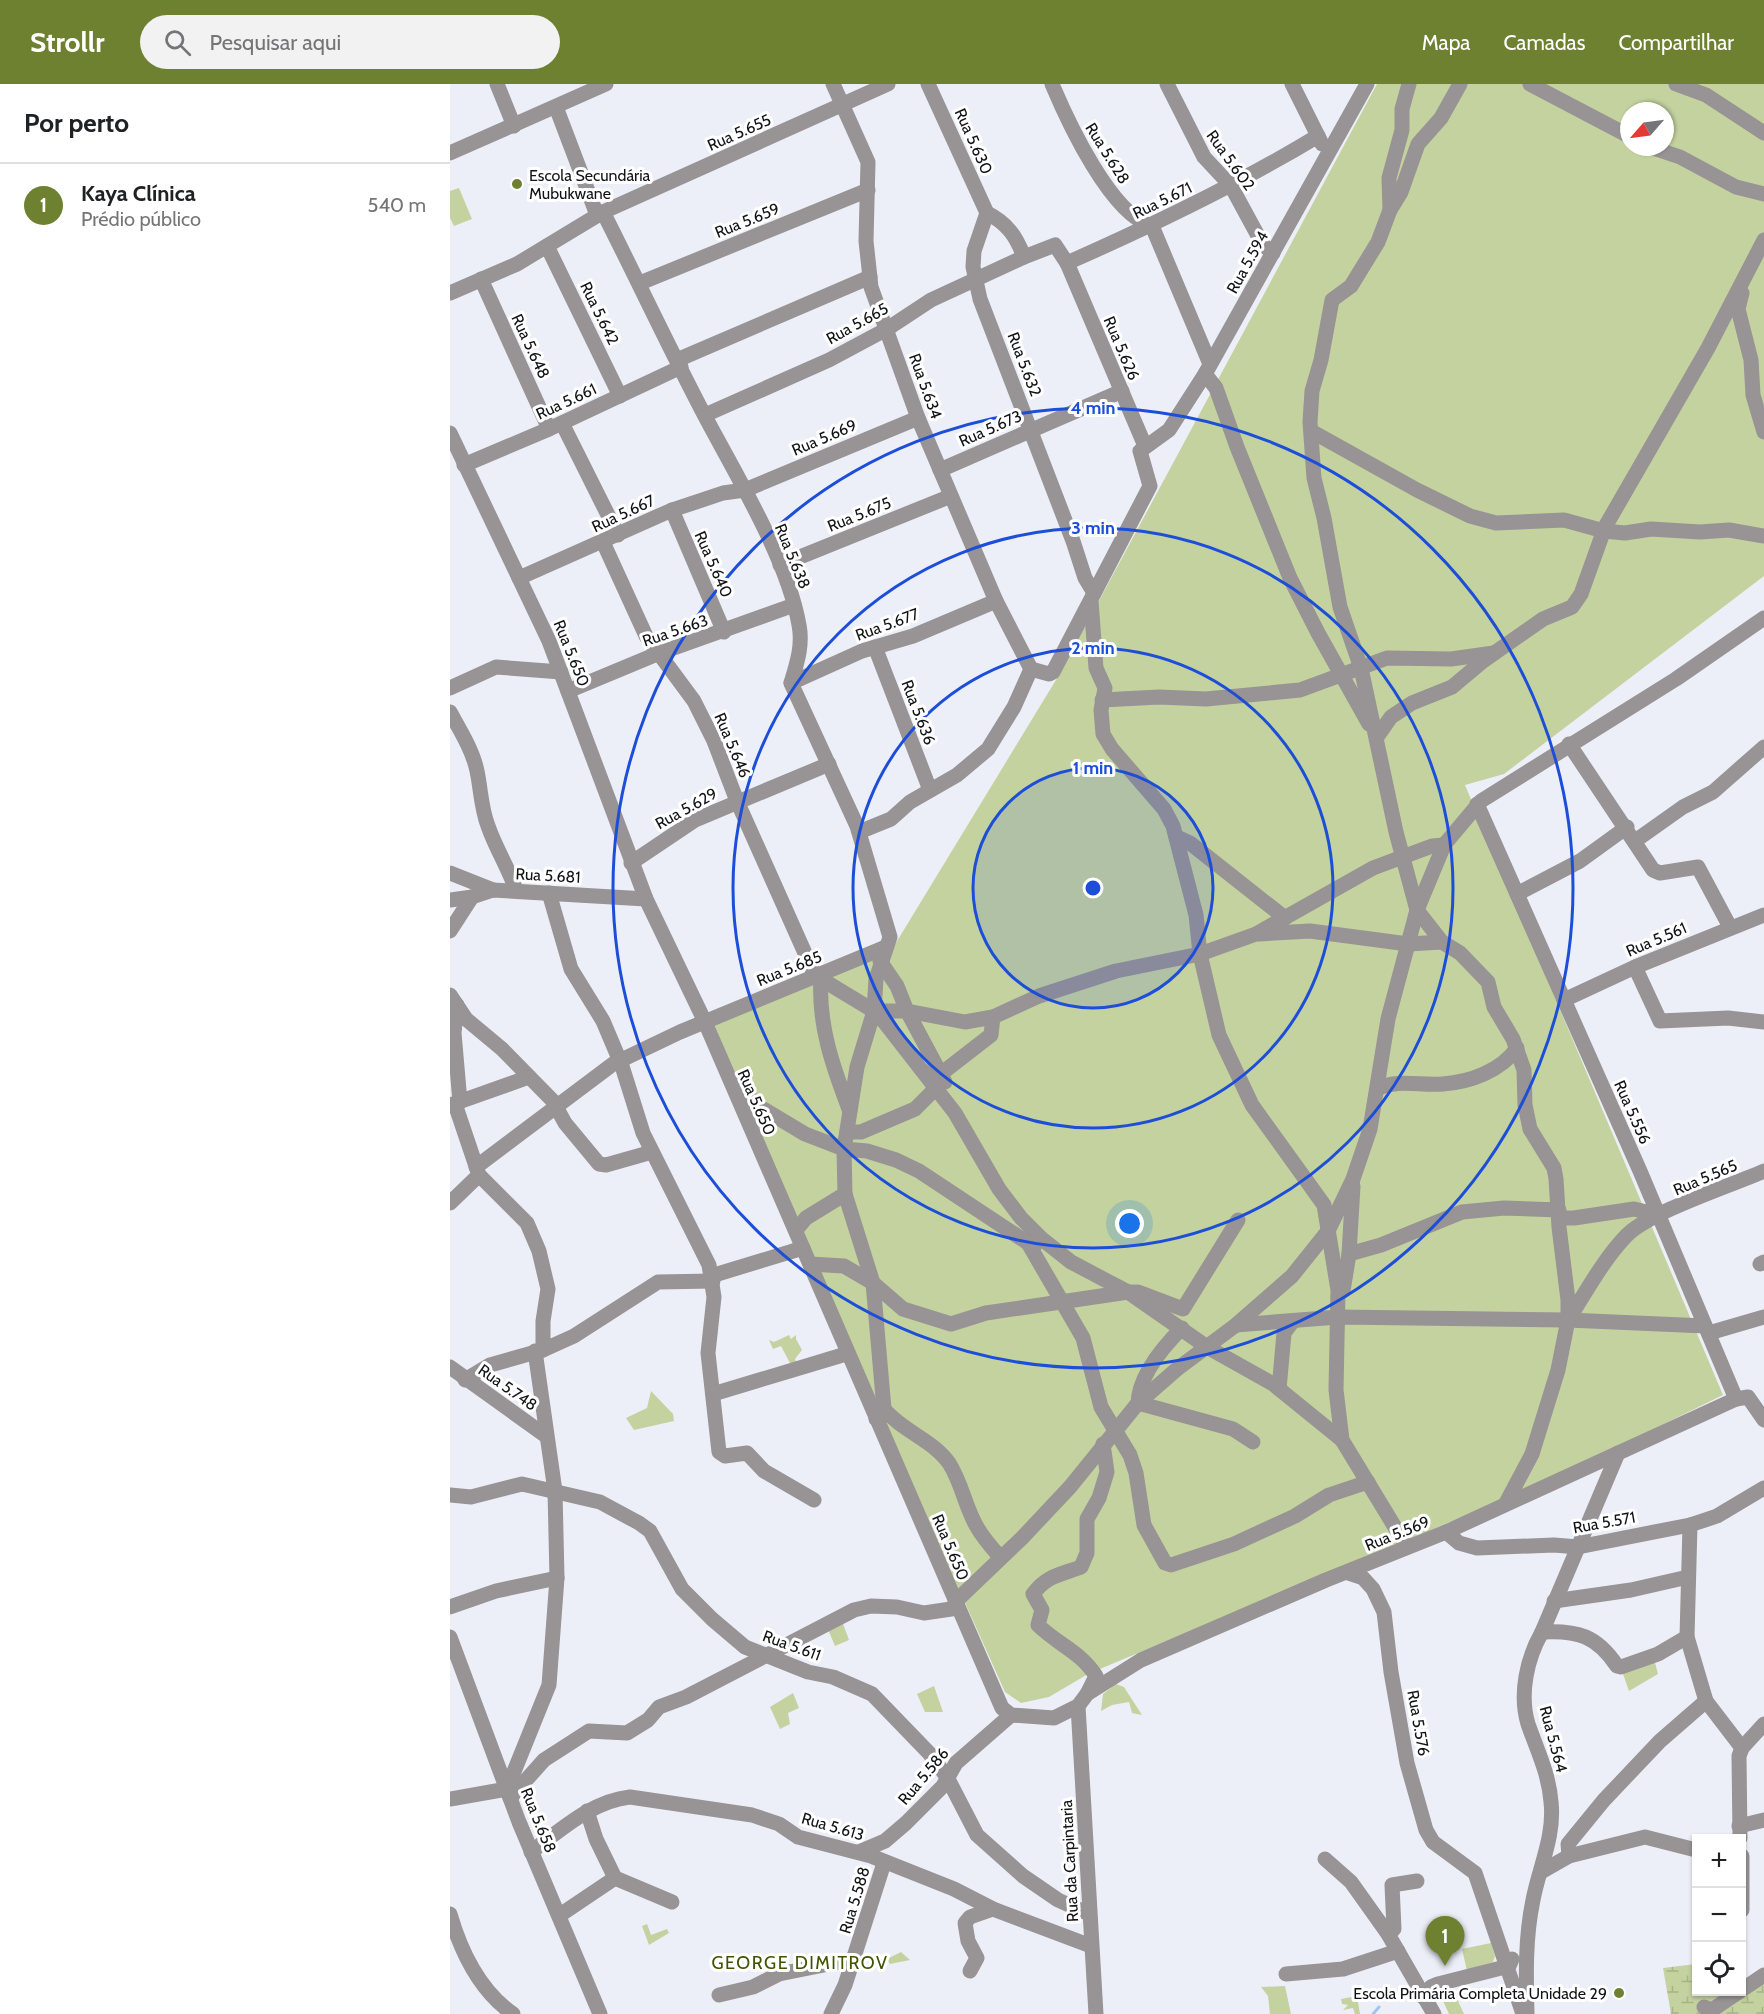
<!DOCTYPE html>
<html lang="pt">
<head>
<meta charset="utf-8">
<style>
  body { margin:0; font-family:Cabin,sans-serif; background:#f2f2f2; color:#202124 }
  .controls { position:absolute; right:18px; bottom:18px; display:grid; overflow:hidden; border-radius:0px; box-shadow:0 2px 4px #0004 }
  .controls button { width:54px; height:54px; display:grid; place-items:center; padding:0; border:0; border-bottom:2px solid #e0e0e0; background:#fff; color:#202124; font:30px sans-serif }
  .compass { position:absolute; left:1170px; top:18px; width:54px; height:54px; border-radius:50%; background:#fff; box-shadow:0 2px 4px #0004; rotate:242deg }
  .you { position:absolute; left:680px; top:1140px; width:21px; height:21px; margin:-15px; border:4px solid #fff; border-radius:50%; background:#1a73e8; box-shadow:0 0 0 9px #1a73e833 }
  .badge { display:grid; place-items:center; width:39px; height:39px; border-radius:50%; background:#6d8131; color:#fff; font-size:20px; font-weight:700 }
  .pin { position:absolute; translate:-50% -50px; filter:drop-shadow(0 2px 3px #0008) }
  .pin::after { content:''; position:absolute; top:32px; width:21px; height:18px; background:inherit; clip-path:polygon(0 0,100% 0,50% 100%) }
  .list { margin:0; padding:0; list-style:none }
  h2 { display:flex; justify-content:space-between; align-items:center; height:78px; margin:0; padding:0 24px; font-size:26px }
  h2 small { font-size:20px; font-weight:400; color:#757577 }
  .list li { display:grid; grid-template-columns:39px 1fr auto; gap:18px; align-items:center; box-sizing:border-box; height:84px; padding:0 24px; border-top:2px solid #e0e0e0 }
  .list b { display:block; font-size:22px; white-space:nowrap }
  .list p { margin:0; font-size:20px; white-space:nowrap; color:#757577 }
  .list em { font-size:20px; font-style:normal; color:#757577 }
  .icon { flex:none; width:33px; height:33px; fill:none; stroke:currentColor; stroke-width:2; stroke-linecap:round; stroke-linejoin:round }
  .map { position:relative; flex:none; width:1314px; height:1930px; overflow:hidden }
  header { display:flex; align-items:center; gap:36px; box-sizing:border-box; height:84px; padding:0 30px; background:#6d8131; color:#fff }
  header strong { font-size:28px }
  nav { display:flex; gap:33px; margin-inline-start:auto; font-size:21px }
  .search { width:420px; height:54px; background:#f2f2f2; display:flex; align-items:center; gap:15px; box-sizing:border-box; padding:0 21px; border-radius:33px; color:#757577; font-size:22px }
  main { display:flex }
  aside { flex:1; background:#fff }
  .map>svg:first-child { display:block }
  .green { fill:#c4d29f; fill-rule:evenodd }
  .wetland { fill:url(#wetland-marsh) }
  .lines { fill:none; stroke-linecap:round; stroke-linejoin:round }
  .stream { stroke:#a1c5f3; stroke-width:3 }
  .minor { stroke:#989394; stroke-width:15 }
  .ring { fill:none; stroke:#1d4ed8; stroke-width:3 }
  .poi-dot { fill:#6d8131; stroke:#fff; stroke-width:2 }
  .labels { text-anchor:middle; stroke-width:6; stroke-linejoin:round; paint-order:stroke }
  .street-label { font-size:16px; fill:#121316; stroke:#fff }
  .poi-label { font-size:16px; fill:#121316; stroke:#fff; text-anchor:start }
  .neighbourhood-label { font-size:18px; letter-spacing:1.5px; fill:#425200; stroke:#fff }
  .centre { fill:#1d4ed8; stroke:#fff; stroke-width:3 }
  .ring-label { font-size:18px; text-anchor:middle; font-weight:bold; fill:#1d4ed8; stroke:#fff; stroke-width:6; stroke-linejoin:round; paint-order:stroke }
</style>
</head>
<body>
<header>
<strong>Strollr</strong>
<div class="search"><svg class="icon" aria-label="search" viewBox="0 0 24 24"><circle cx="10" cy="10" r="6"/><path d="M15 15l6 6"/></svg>Pesquisar aqui</div>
<nav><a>Mapa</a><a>Camadas</a><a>Compartilhar</a></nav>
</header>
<main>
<aside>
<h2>Por perto<small></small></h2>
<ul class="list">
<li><span class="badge">1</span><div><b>Kaya Clínica</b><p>Prédio público</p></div><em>540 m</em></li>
</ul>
</aside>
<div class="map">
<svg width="1314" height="1930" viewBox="0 0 1314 1930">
  <defs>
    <pattern id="wetland-marsh" width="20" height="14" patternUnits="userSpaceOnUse" patternTransform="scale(1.5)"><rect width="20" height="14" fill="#c4d29f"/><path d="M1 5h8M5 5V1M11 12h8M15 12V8" fill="none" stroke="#a7b388"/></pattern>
  </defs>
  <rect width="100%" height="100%" fill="#edeff8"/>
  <g class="green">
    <path d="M927 0H1314V492L1054 690 1015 701 1273 1311 1095 1398 638 1590 599 1613 571 1619 555 1608 346 1141 261 932 444 862 609 591ZM1179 27H1215V63H1179Z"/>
    <polygon points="9,104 22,135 4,142 0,134 0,107"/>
    <polygon points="339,1251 341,1255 346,1251 346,1255 352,1266 345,1275 347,1281 342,1283 331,1262 323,1265 319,1256 324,1258"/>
    <polygon points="201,1307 223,1330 224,1337 184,1346 176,1334 197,1324"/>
    <polygon points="392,1537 399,1556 385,1562 377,1543"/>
    <polygon points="1204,1575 1208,1590 1179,1607 1172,1587"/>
    <polygon points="666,1600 674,1603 692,1631 682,1629 679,1618 662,1621 651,1627 653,1610"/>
    <polygon points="484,1602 493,1628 475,1628 467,1610"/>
    <polygon points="343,1609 349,1624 338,1629 340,1640 330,1645 320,1623"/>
    <polygon points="197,1840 201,1851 217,1845 219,1849 199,1861 192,1842"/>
    <polygon points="1041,1859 1045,1872 1043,1878 1017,1887 1012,1865"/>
    <polygon points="451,1868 460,1876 440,1880 437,1875"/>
    <polygon points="835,1902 841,1930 820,1930 818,1912 811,1903"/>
    <polygon points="1002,1904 1014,1930 999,1930 989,1908"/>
    <polygon points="907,1912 910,1930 905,1930 903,1924 893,1926 898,1921 892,1920 891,1915"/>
  </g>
  <polygon class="wetland" points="1246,1880 1246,1908 1292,1908 1314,1893 1314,1930 1221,1930 1213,1884"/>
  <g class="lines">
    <polyline class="stream" points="923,1930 929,1923"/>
    <g class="minor">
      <polyline points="47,0 64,42"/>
      <polyline points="383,0 418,78 416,157 421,203 468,334 546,517 581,585 599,590 603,588 700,402 690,367 719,346 755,290 917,0"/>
      <polyline points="478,0 537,129"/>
      <path d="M602 0C618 38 661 131 702 142L760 280"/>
      <polyline points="717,0 754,73 781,102 813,161 823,169"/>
      <polyline points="842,0 872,60"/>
      <polyline points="1080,0 1179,52"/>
      <polyline points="1226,0 1256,11 1314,49"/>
      <polyline points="106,23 147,131"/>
      <polyline points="1200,63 1230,73 1286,103 1314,110"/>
      <polyline points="0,69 156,0"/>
      <polyline points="940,126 939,94 952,46 952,25 959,0"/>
      <polyline points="153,128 438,0"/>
      <polyline points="537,129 524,167 523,183 530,215 623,457 635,494 644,509"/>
      <path d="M537 129C557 139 566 152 574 173"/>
      <polyline points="97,162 170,312"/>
      <polyline points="617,179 695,362"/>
      <polyline points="31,195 99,345"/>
      <polyline points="190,199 418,106"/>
      <path d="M0 209 67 180 153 128C188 197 221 268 257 336 288 394 338 477 349 541 353 561 347 579 341 599L407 742 440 853 426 895 424 927 407 983 394 1065 395 1110 423 1199 434 1325 426 1335"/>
      <polyline points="1292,209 1288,225 1301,276 1303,311 1314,348"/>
      <polyline points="227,276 420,193"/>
      <polyline points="755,290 766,304 787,363 840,494 868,549 919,640"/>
      <path d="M255 331 379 276 437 245 481 216 574 173 605 161 617 179C703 141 787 101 868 52"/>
      <polyline points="112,339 168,451"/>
      <polyline points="861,347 967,406 1020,432 1046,439 1114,436 1154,447 1175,449 1201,445 1250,448 1279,446 1314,452"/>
      <polyline points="0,349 99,557 196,815 255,938 552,1624 561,1631 604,1634 628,1622 637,1610 691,1576 876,1496 996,1448 1286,1315 1298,1313 1314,1336"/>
      <polyline points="14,381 99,345 231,283"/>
      <polyline points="490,386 672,307"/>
      <polyline points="222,426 274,548"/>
      <polyline points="153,458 196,552 244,617 264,657 287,717 363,887 371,895 424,927 435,939 505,1029 549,1105 571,1134 592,1155 621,1178 678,1208 757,1263 823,1300 892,1356"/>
      <polyline points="330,481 501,412"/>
      <polyline points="69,494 222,426 273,409 295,406 468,334"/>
      <polyline points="641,517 646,584 655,604 651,626 653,650 662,665 714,725 723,742 746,831 750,870 769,951 802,1021 874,1121 888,1206 886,1306 892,1356 957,1463"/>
      <polyline points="425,563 480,706"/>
      <polyline points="341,599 412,567 463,552 546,517"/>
      <polyline points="0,604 46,583 111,588"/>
      <polyline points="118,607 207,570 344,521"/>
      <polyline points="652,616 709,613 756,615 850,606 937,574 1001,575 1044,569"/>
      <path d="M0 628C10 646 23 667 27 687 31 706 31 724 38 742 46 765 58 783 66 806"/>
      <polyline points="927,653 941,633 962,619 1002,603 1033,577 1093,535 1122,523 1131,510 1155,443 1258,264 1314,156"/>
      <polyline points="1119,660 1203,786 1210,789 1248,783 1280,843"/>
      <polyline points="1027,720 1190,1087 1286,1315"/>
      <polyline points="409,748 441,735 460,718 507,691 538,665 564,623 581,585"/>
      <polyline points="727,753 740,759 835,834"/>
      <polyline points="1185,757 1233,723 1263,708 1314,663"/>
      <polyline points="181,779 245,736 379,680"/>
      <polyline points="0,789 43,806"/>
      <polyline points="99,809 121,885 153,937 172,982 193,1049 259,1181 264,1213 258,1269 269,1368 275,1372 297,1369 314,1387 364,1416"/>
      <polyline points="1067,810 1130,777 1177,743"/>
      <polyline points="0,816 22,813 43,806 196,815"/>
      <polyline points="0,847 22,813"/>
      <polyline points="809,850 860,847 958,860 992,858"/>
      <polyline points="430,877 447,902 457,927 495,998"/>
      <polyline points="1185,883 1210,937 1278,934 1314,938"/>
      <path d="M371 895C368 941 383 983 399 1025"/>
      <polyline points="0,911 16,935 52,965 103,1017 115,1039 149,1080 156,1081 202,1068"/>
      <polyline points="1114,916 1185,883 1314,831"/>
      <polyline points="7,921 4,949 10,1018"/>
      <polyline points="424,927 457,927 515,938 543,933 589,912 666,887 750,870 806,850 923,784 982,762 994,761"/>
      <polyline points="281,997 310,1023 355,1050 394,1065 417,1067 446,1076 469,1087 578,1159 585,1161"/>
      <path d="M928 1004C950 995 970 1002 993 1000 1020 998 1051 987 1067 964"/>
      <polyline points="3,1020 79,993"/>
      <polyline points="5,1020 29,1091 77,1139 89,1167 98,1205 93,1237 93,1266"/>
      <polyline points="398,1048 411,1048 465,1025 481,1009 492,989 541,951 543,933"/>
      <polyline points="26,1083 163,980 230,948 436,863"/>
      <polyline points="0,1119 29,1091"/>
      <polyline points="1109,1134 1124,1134 1184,1125 1209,1131"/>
      <polyline points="346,1146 356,1134 395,1110"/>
      <polyline points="578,1159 633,1254 651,1323 680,1371 686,1389 694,1441 715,1479 721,1481 784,1460 845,1432 879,1411 918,1398"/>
      <polyline points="899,1170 931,1161 1012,1128 1054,1124 1109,1126"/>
      <polyline points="360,1180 394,1182 423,1199 453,1225 501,1240 536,1229 678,1208 688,1208 733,1225 788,1136"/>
      <polyline points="1310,1180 1314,1178"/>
      <polyline points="261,1192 353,1164"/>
      <polyline points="893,1207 899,1170 903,1102"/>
      <path d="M1118 1236C1136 1208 1153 1176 1176 1152 1199 1128 1280 1102 1314 1087"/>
      <polyline points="786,1241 888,1233 1118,1236 1255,1242"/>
      <polyline points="1259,1249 1314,1233"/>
      <polyline points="0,1283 96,1352"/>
      <polyline points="15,1296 40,1281 93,1266 124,1252 208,1198 263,1197"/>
      <polyline points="829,1305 834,1249 843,1237"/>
      <polyline points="263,1310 396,1270"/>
      <polyline points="688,1319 783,1345 803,1358"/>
      <path d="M688 1319C689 1291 713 1263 732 1244"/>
      <path d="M434 1325C452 1347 483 1356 499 1379 512 1399 515 1423 527 1443 533 1454 542 1464 550 1473"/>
      <polyline points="0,1411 21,1413 72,1400 150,1418 189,1439 200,1447 232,1505 262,1535 295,1563 358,1588 383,1593 422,1610 479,1669 497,1693 527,1751 573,1792 608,1816 639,1830"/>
      <polyline points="1056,1419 1082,1370 1108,1286 1118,1236 1118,1216 1109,1143 1106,1095 1104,1084 1080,1045 1075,1021 1074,986 1063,955 1044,923 1038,898 1010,869 992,858 967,826 994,761 1031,717 1226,595 1314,534"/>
      <polyline points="1240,1441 1237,1553 1256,1617 1292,1664"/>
      <polyline points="996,1448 1009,1459 1027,1464 1104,1461 1128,1463 1240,1441 1267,1432 1314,1404"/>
      <polyline points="898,1489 913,1494 923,1505 934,1528 941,1588 957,1679 976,1746 983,1758 1025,1789 1072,1927"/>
      <polyline points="1104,1517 1181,1506 1238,1493"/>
      <polyline points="505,1518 572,1454 620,1403 688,1319 727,1285 786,1241 842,1192 878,1147 903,1095 920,1045 938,935 967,826 946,748 911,584 890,523 874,434 864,394 860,338 862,307 871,276 882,216 901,202 928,158 940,126 951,108 968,60 991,34 1010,0"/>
      <polyline points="0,1523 46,1507 107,1494"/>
      <path d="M1092 1548C1128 1546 1147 1552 1167 1582L1171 1583 1208 1570 1237 1553"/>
      <polyline points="0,1553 69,1738 150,1930"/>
      <path d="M637 1610 646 1592C631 1568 607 1560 588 1541L592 1526 583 1510C597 1491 610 1491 631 1483L637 1469V1435L649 1414 657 1388 653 1360"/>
      <polyline points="628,1622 646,1930"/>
      <polyline points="60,1714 94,1676 139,1647 177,1649 198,1636 209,1623 236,1613 404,1526 421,1522 447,1523 474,1529 508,1524"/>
      <polyline points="0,1715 57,1705 99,1601 107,1494 105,1407 85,1267"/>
      <polyline points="137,1727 146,1755 165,1794 222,1818"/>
      <polyline points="1289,1742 1314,1736"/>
      <polyline points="1290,1754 1289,1672 1292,1664 1314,1640"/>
      <path d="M81 1768C111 1746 142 1717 180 1713L302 1731 329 1740 348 1753 421 1772 504 1805 543 1825 641 1862"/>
      <polyline points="409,1768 435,1757 456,1739 493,1702 506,1679 561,1631"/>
      <polyline points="1119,1772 1195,1753 1246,1766"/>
      <polyline points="1292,1772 1292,1826"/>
      <polyline points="875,1775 901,1798 938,1850 984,1930"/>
      <polyline points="1091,1788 1119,1772 1118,1760 1154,1716 1210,1657 1256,1617"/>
      <path d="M0 1830C11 1868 29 1906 63 1930"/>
      <polyline points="110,1831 165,1794"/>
      <polyline points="938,1850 944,1845 942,1801 967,1797"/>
      <polyline points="520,1887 527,1874 518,1857 515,1839 520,1833 543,1825"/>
      <polyline points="836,1890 893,1885 948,1867"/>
      <polyline points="269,1911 303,1903 329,1890 404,1875"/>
      <polyline points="974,1914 981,1903 988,1900 1059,1882 1062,1875"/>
      <polyline points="1254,1923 1262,1926 1314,1891"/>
      <polyline points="381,1930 395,1901 434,1779"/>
      <path d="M1077 1930C1076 1892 1075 1854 1083 1816 1089 1784 1105 1752 1101 1718 1099 1690 1087 1666 1078 1640 1069 1610 1077 1574 1092 1548L1168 1369"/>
    </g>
  </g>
  <circle cx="643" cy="804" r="120" fill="#1d4ed8" fill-opacity=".12"/>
  <g class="ring">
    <circle cx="643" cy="804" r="120"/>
    <circle cx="643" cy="804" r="240"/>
    <circle cx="643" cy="804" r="360"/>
    <circle cx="643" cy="804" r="480"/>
  </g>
  <g class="poi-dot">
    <circle cx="67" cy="100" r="6"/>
    <circle cx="1169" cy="1909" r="6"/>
  </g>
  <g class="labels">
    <g class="street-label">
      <text transform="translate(289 48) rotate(-24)" y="6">Rua 5.655</text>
      <text transform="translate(524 57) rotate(66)" y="6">Rua 5.630</text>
      <text transform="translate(658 69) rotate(58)" y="6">Rua 5.628</text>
      <text transform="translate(781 76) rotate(54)" y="6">Rua 5.602</text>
      <text transform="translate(712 116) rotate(-26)" y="6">Rua 5.671</text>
      <text transform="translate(297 136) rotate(-22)" y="6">Rua 5.659</text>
      <text transform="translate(797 178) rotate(-61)" y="6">Rua 5.594</text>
      <text transform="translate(150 229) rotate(64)" y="6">Rua 5.642</text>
      <text transform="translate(407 239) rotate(-29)" y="6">Rua 5.665</text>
      <text transform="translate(81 262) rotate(65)" y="6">Rua 5.648</text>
      <text transform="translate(672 264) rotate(67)" y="6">Rua 5.626</text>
      <text transform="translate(575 280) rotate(69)" y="6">Rua 5.632</text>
      <text transform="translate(476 302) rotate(70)" y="6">Rua 5.634</text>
      <text transform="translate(116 317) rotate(-25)" y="6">Rua 5.661</text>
      <text transform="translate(540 344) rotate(-24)" y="6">Rua 5.673</text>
      <text transform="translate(374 353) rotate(-23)" y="6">Rua 5.669</text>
      <text transform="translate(173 429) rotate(-25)" y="6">Rua 5.667</text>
      <text transform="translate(409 430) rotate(-22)" y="6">Rua 5.675</text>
      <text transform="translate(343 472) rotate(68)" y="6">Rua 5.638</text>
      <text transform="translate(264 480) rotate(66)" y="6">Rua 5.640</text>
      <text transform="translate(437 540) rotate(-20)" y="6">Rua 5.677</text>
      <text transform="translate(225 546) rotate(-19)" y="6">Rua 5.663</text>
      <text transform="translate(122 569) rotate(68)" y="6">Rua 5.650</text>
      <text transform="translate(469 628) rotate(69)" y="6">Rua 5.636</text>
      <text transform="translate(283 661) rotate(67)" y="6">Rua 5.646</text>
      <text transform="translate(236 724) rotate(-29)" y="6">Rua 5.629</text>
      <text transform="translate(98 791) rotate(3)" y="6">Rua 5.681</text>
      <text transform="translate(1206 855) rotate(-23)" y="6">Rua 5.561</text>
      <text transform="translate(339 884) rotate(-22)" y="6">Rua 5.685</text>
      <text transform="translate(307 1018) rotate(66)" y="6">Rua 5.650</text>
      <text transform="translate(1183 1028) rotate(66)" y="6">Rua 5.556</text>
      <text transform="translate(1255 1093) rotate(-23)" y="6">Rua 5.565</text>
      <text transform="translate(58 1303) rotate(35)" y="6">Rua 5.748</text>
      <text transform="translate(1154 1438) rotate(-10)" y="6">Rua 5.571</text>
      <text transform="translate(947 1449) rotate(-22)" y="6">Rua 5.569</text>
      <text transform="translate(501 1463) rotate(67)" y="6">Rua 5.650</text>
      <text transform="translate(342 1561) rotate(20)" y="6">Rua 5.611</text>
      <text transform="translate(969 1639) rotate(80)" y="6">Rua 5.576</text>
      <text transform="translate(1104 1655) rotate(75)" y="6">Rua 5.564</text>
      <text transform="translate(473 1692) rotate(-50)" y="6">Rua 5.586</text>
      <text transform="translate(89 1736) rotate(68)" y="6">Rua 5.658</text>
      <text transform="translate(383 1742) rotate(16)" y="6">Rua 5.613</text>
      <text transform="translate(619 1777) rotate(-93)" y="6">Rua da Carpintaria</text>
      <text transform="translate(404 1816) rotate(-73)" y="6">Rua 5.588</text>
    </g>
    <g class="poi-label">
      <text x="79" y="97">Escola Secundária<tspan x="79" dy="18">Mubukwane</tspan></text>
      <text x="1157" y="1915" text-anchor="end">Escola Primária Completa Unidade 29</text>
    </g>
    <g class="neighbourhood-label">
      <text x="350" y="1885">GEORGE DIMITROV</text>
    </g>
  </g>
  <circle cx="643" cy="804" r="9" class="centre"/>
  <g class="ring-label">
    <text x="643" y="330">4 min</text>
    <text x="643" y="450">3 min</text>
    <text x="643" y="570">2 min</text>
    <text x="643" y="690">1 min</text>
  </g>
</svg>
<div class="controls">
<button>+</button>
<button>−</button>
<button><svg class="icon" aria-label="locate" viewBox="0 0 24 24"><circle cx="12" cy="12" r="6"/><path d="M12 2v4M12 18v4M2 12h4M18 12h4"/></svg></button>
</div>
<svg class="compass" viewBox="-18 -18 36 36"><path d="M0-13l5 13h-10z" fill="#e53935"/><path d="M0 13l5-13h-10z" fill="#757577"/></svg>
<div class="you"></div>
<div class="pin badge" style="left:995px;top:1882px">1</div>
</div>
</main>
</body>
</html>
